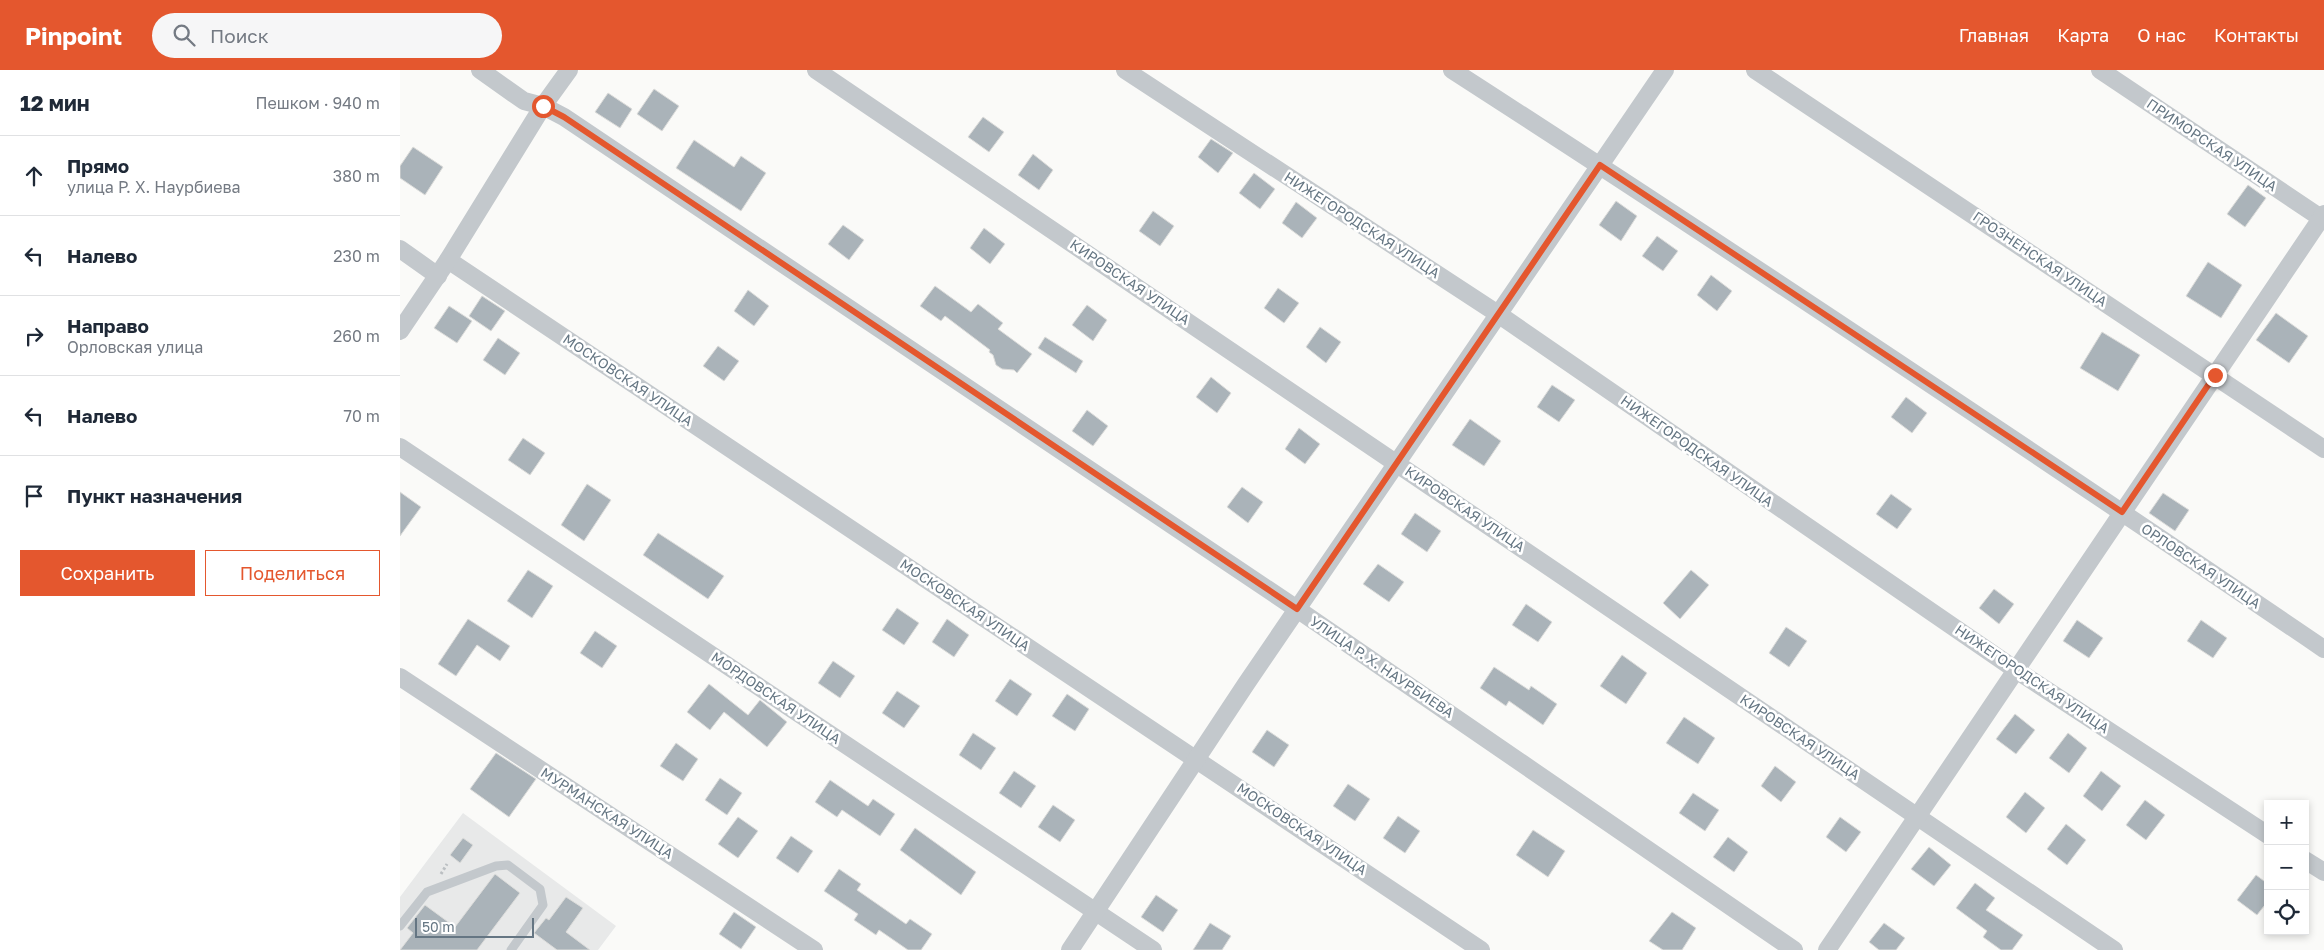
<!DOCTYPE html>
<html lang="ru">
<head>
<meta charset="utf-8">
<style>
  body { margin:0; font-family:"Golos Text",sans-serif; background:#f6f6f7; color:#1f2937 }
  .controls { position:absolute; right:15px; bottom:15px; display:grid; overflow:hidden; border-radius:0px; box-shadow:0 2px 8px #0003 }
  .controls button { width:45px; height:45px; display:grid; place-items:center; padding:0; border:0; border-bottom:1px solid #e0e1e3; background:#fff; color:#1f2937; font:25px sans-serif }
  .scale { position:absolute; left:15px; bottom:12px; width:119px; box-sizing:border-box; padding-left:5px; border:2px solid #657683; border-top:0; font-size:14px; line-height:18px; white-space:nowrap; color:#657683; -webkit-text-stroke:4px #fff; paint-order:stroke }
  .stop { position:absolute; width:15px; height:15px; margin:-11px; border:4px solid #e4572e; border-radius:50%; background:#fff }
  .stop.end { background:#e4572e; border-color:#fff; box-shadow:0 1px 5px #0008 }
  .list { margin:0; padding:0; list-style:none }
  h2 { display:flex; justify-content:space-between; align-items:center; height:65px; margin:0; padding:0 20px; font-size:21px }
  h2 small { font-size:16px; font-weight:400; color:#747a83 }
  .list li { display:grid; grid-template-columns:32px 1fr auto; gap:15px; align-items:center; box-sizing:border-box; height:80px; padding:0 20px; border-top:1px solid #e0e1e3 }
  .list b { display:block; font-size:19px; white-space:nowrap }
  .list p { margin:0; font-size:16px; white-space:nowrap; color:#747a83 }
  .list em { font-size:16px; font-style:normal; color:#747a83 }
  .actions { display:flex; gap:10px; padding:15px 20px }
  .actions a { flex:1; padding:11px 0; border:1px solid #e4572e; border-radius:0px; text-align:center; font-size:18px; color:#e4572e }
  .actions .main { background:#e4572e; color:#fff }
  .icon { flex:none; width:28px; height:28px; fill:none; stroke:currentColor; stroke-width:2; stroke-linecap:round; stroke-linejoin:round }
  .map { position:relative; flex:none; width:1924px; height:880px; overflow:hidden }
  header { display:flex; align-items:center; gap:30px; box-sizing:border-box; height:70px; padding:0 25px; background:#e4572e; color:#fff }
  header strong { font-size:24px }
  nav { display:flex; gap:28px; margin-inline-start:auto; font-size:18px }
  .search { width:350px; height:45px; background:#f6f6f7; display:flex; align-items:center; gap:12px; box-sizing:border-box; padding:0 18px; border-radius:28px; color:#747a83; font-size:19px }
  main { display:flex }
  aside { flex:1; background:#fff }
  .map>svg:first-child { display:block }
  .built { fill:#e8e9e9 }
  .building { fill:#aab3b9; stroke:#dcdcda }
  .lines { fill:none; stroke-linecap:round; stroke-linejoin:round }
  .path { stroke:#bbbfc2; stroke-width:3; stroke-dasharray:2.5 2.5; stroke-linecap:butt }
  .service { stroke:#c3c8cc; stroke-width:9 }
  .minor { stroke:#c3c8cc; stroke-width:18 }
  .route { stroke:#e4572e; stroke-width:6 }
  .labels { text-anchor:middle; stroke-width:5; stroke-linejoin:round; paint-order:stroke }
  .street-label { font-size:14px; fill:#657683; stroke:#fff }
</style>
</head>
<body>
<header>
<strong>Pinpoint</strong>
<div class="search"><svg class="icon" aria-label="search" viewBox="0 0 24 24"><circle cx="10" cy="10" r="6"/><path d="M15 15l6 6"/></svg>Поиск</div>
<nav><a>Главная</a><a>Карта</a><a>О нас</a><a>Контакты</a></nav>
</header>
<main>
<aside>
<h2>12 мин<small>Пешком · 940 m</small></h2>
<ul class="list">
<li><svg class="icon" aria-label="ahead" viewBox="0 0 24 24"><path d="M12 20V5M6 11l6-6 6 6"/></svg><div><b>Прямо</b><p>улица Р. Х. Наурбиева</p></div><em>380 m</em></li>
<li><svg class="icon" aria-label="left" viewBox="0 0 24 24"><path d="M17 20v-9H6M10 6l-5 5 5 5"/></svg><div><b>Налево</b></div><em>230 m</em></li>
<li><svg class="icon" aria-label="right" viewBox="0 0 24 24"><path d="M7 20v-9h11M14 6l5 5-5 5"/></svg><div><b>Направо</b><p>Орловская улица</p></div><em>260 m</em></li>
<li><svg class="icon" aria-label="left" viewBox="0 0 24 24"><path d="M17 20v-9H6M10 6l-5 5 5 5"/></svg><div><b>Налево</b></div><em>70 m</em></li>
<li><svg class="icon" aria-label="arrive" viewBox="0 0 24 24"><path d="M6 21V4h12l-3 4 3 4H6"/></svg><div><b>Пункт назначения</b></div></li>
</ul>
<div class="actions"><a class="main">Сохранить</a><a>Поделиться</a></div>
</aside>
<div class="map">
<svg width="1924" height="880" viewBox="0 0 1924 880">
  <rect width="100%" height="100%" fill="#fafaf8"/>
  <polygon class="built" points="63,743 216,856 198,880 0,880 0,827"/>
  <g class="building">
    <polygon points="254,19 279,36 262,61 237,44"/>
    <polygon points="208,23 232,39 220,58 195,42"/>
    <polygon points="583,47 604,62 589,82 568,67"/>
    <polygon points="811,69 833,83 818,103 798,87"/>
    <polygon points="294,70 334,97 341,86 366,103 341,141 276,98"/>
    <polygon points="13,77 43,97 25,125 0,108 0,96"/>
    <polygon points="633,84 653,100 639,120 618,105"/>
    <polygon points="854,103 875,119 860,139 839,123"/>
    <polygon points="1848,115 1866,128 1845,157 1827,144"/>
    <polygon points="1216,131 1237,146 1221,171 1199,155"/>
    <polygon points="896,132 917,148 902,168 882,153"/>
    <polygon points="753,141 774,156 760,176 739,161"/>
    <polygon points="443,155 464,170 449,190 428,174"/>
    <polygon points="584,158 605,174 590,194 570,178"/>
    <polygon points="1257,166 1278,181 1263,201 1242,186"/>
    <polygon points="1808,192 1842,215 1821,248 1786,226"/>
    <polygon points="1311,205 1332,221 1317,241 1297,225"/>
    <polygon points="535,216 571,242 578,234 603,253 598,259 632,284 617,303 614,300 602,299 596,295 593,285 589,282 590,280 545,246 541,251 520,236"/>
    <polygon points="878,218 899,233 884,253 864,238"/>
    <polygon points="348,220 369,236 354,256 334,241"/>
    <polygon points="82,226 105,241 91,261 69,246"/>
    <polygon points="687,235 707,250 693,271 672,255"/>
    <polygon points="49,236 72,251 57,273 34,258"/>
    <polygon points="1876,243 1908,266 1889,293 1856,270"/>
    <polygon points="920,257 941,272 926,293 906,277"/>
    <polygon points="1702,262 1740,285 1718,321 1680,298"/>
    <polygon points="645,267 683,291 676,303 638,278"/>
    <polygon points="98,268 120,283 105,305 83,290"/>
    <polygon points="318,276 339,291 324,311 303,296"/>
    <polygon points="811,307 831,323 817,343 796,327"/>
    <polygon points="1152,315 1175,330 1159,352 1137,337"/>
    <polygon points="1506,327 1527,343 1512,363 1491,347"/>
    <polygon points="687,340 708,356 693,376 672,361"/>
    <polygon points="1070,349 1101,371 1084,396 1052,375"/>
    <polygon points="899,358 920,374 905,394 885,379"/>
    <polygon points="123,368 145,383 130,405 108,390"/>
    <polygon points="187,414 211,430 184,471 161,455"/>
    <polygon points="842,417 863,432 848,453 827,437"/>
    <polygon points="0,422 21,437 0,466"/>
    <polygon points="1763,423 1789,440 1775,461 1749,443"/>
    <polygon points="1491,424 1512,439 1497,459 1476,444"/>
    <polygon points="1015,443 1041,461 1027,482 1001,464"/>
    <polygon points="258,463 324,506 308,529 243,485"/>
    <polygon points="978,494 1004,512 989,532 963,514"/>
    <polygon points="128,500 153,516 132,548 107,531"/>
    <polygon points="1291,500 1309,515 1280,549 1263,533"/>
    <polygon points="1594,519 1614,534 1599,554 1579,538"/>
    <polygon points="1126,534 1152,552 1138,572 1112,555"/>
    <polygon points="497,538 519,553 504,575 482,560"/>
    <polygon points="68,549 110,576 100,591 77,575 56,606 38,594"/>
    <polygon points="547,549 569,565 554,587 532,572"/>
    <polygon points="1677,550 1703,568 1689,588 1663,571"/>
    <polygon points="1801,550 1827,568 1813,588 1787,571"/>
    <polygon points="1386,557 1407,571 1389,597 1369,583"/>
    <polygon points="195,561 217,576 202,598 180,583"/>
    <polygon points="1222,585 1247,603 1226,634 1200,616"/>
    <polygon points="433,591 455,606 440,628 418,613"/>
    <polygon points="1094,597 1129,620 1131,616 1157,634 1143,655 1109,631 1106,636 1080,618"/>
    <polygon points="610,609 632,624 617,646 595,631"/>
    <polygon points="309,614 348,645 360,630 387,652 367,677 324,642 310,660 287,642"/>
    <polygon points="497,621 520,636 504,658 482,643"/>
    <polygon points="667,624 689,639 675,661 652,646"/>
    <polygon points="1615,644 1635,660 1616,684 1596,669"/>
    <polygon points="1284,647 1315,668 1298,694 1266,673"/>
    <polygon points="867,660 889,675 874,697 852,682"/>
    <polygon points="573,663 596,678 581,700 559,685"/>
    <polygon points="1668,663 1687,678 1669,703 1649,688"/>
    <polygon points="276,673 298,689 283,711 260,696"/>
    <polygon points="96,683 136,709 109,747 70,719"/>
    <polygon points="1375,696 1396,712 1381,732 1361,716"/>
    <polygon points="614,701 636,716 621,738 599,723"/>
    <polygon points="1701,701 1721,716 1702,741 1683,726"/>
    <polygon points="320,708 342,723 327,745 305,730"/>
    <polygon points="430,710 468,736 473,729 495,744 480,766 442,740 437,747 415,732"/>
    <polygon points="948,714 970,729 955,751 933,736"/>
    <polygon points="1625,722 1645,738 1626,763 1606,747"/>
    <polygon points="1293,723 1319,740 1305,761 1279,743"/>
    <polygon points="1745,730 1765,745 1746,770 1726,755"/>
    <polygon points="653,735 675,750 660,772 638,757"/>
    <polygon points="998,746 1020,761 1005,783 983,768"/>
    <polygon points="338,747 358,761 338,788 318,774"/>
    <polygon points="1440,747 1461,762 1446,782 1426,767"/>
    <polygon points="1666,754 1686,770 1667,795 1647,779"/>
    <polygon points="515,758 576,802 561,825 500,780"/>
    <polygon points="1133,760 1165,781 1148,807 1116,785"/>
    <polygon points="391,766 413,781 398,803 376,788"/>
    <polygon points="1328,767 1348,782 1334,802 1313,787"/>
    <polygon points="63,768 73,775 60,793 50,785"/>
    <polygon points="1529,777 1551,795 1534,816 1511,799"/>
    <polygon points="439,799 461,814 457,820 506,854 510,849 532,864 521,880 508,880 479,860 476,865 454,850 458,844 424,821"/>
    <polygon points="95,804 120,823 77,880 0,880 13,863 7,858 25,835 55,857"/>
    <polygon points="1856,805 1868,814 1868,831 1857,845 1837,830"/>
    <polygon points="1575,813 1595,828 1586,840 1623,865 1612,880 1601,880 1583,867 1587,861 1556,838"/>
    <polygon points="756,825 778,840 763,862 741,847"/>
    <polygon points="166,827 183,838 166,862 190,880 157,880 134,863 146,848 149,850"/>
    <polygon points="334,842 356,857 341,879 319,864"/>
    <polygon points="1272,842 1296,858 1282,880 1263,880 1249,871"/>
    <polygon points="810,853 831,866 822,880 793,880"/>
    <polygon points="1484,853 1505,868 1496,880 1479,880 1469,872"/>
  </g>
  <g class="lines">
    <polyline class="path" points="41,804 47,794"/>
    <polyline class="service" points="0,856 27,822 96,796 108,795 140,819 143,835 111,880"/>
    <g class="minor">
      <polyline points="80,0 124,31 143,36 164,47 897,539 1394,880"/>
      <polyline points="416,0 1714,880"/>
      <polyline points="725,0 1098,244 1616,600 1868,765"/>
      <path d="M1052 0C1345 189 1635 383 1924 579"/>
      <polyline points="1355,0 1924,379"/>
      <polyline points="1700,0 1924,150"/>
      <polyline points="0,179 38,206"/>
      <polyline points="48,190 1081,880"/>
      <polyline points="0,261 48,190 143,36 169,0"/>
      <polyline points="0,377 753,880"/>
      <polyline points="0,607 414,880"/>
      <polyline points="1905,790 1924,802"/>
      <polyline points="670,880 846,614 1265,0"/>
      <polyline points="1427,880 1924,144"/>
    </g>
  </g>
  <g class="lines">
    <polyline class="route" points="143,36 164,47 897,539 1200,95 1722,442 1815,305"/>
  </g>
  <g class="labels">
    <g class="street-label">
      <text transform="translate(1812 75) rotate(34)" y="5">ПРИМОРСКАЯ УЛИЦА</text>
      <text transform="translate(962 155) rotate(33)" y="5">НИЖЕГОРОДСКАЯ УЛИЦА</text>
      <text transform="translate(1640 189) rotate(34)" y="5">ГРОЗНЕНСКАЯ УЛИЦА</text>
      <text transform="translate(730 212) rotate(34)" y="5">КИРОВСКАЯ УЛИЦА</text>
      <text transform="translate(228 310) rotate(34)" y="5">МОСКОВСКАЯ УЛИЦА</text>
      <text transform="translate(1297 381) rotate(35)" y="5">НИЖЕГОРОДСКАЯ УЛИЦА</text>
      <text transform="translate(1065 439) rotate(34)" y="5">КИРОВСКАЯ УЛИЦА</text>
      <text transform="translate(1801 496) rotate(34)" y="5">ОРЛОВСКАЯ УЛИЦА</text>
      <text transform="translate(565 535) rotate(34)" y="5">МОСКОВСКАЯ УЛИЦА</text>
      <text transform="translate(982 597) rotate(34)" y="5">УЛИЦА Р. Х. НАУРБИЕВА</text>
      <text transform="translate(1632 609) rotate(34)" y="5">НИЖЕГОРОДСКАЯ УЛИЦА</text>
      <text transform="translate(376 628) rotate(34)" y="5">МОРДОВСКАЯ УЛИЦА</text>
      <text transform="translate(1400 667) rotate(34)" y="5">КИРОВСКАЯ УЛИЦА</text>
      <text transform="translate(207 743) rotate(33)" y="5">МУРМАНСКАЯ УЛИЦА</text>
      <text transform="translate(902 759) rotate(34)" y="5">МОСКОВСКАЯ УЛИЦА</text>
    </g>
  </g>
</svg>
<div class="controls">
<button>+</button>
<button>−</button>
<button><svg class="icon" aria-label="locate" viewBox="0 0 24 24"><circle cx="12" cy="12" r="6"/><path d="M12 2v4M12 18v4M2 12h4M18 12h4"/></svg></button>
</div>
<div class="scale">50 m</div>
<div class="stop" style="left:143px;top:36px"></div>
<div class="stop end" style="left:1815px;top:305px"></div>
</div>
</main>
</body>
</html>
